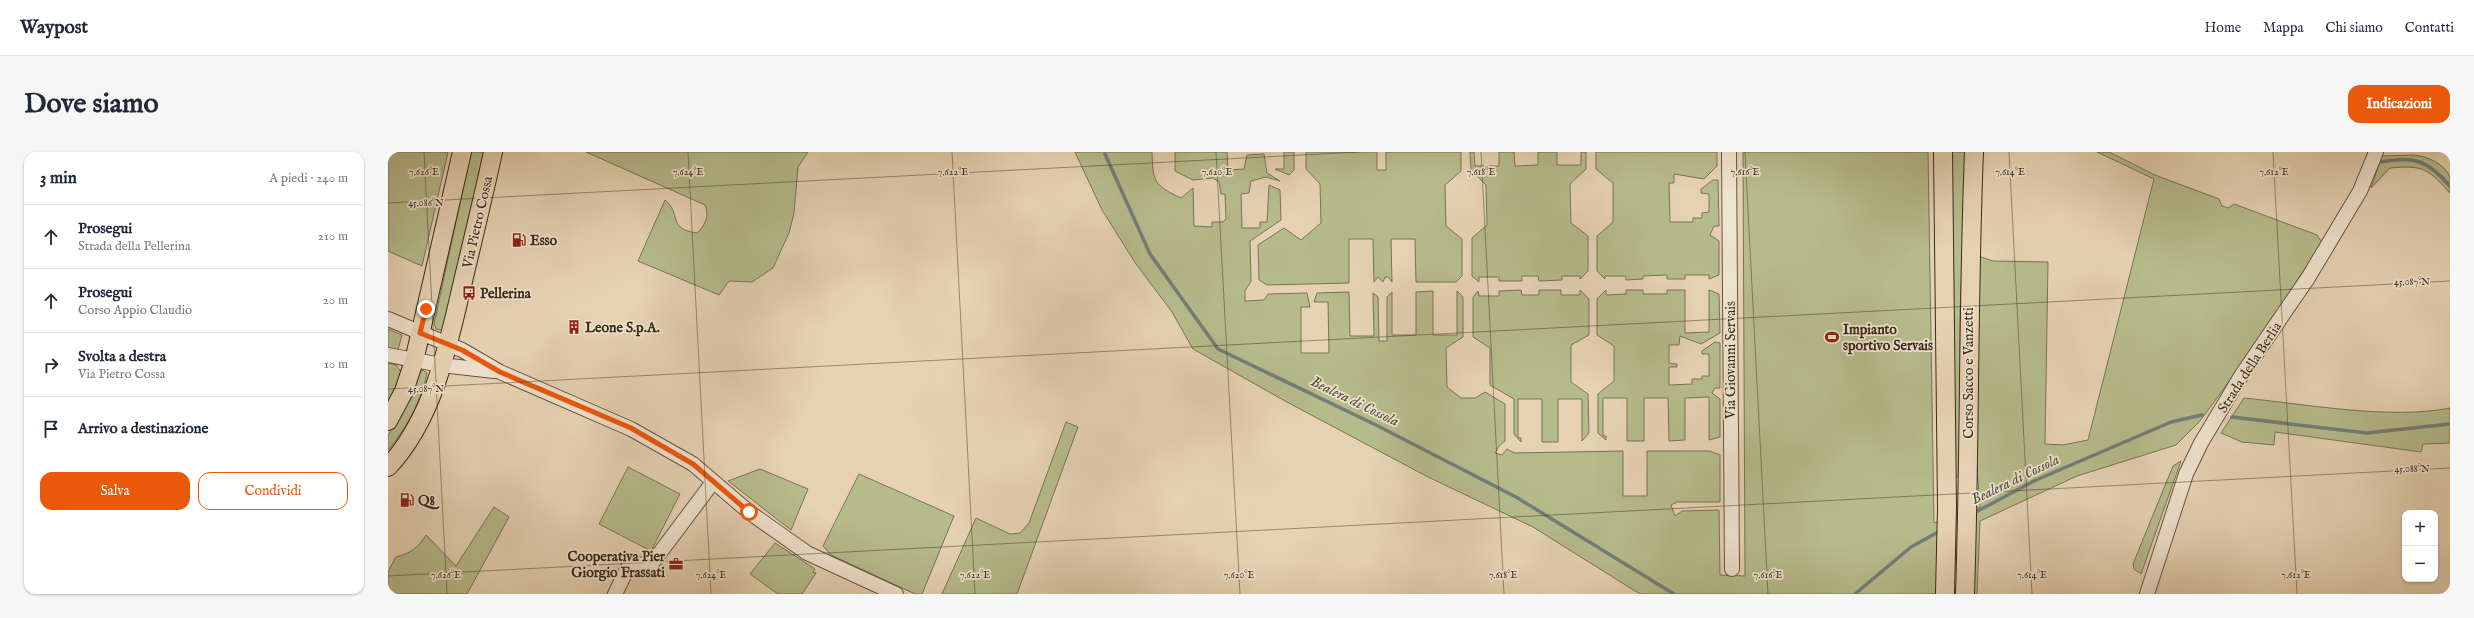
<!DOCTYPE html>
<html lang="it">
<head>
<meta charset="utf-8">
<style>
  body { margin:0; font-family:"IM FELL English",serif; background:#f6f6f7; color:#1f2937 }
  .controls { position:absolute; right:12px; bottom:12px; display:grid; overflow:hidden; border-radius:8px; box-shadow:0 1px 3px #0004 }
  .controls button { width:36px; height:36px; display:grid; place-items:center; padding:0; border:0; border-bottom:1px solid #e0e1e3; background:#fff; color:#1f2937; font:20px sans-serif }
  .stop { position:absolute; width:12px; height:12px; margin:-9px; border:3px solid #ea580c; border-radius:50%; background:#fff }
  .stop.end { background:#ea580c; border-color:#fff; box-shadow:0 1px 4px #0008 }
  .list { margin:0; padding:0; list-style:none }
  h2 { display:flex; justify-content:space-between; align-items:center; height:52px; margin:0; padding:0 16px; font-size:17px }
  h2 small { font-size:13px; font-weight:400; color:#747a83 }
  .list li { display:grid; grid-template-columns:26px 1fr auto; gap:12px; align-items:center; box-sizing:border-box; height:64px; padding:0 16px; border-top:1px solid #e0e1e3 }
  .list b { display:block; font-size:15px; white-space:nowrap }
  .list p { margin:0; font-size:13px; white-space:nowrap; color:#747a83 }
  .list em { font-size:13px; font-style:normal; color:#747a83 }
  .actions { display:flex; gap:8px; padding:12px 16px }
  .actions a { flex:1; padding:9px 0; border:1px solid #ea580c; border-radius:12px; text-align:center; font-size:14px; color:#ea580c }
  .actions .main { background:#ea580c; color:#fff }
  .icon { flex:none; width:22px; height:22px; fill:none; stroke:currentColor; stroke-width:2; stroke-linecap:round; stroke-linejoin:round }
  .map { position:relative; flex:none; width:2062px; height:442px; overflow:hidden; border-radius:12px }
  header { display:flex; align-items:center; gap:24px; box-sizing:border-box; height:56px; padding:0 20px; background:#fff; border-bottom:1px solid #e0e1e3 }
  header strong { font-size:19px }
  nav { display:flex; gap:22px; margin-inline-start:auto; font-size:14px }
  .intro { display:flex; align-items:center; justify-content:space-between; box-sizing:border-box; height:96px; padding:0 24px }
  h1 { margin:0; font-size:28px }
  .button { padding:10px 18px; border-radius:12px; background:#ea580c; color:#fff; font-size:14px; font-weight:700 }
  main { display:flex; gap:24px; padding:0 24px }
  aside { flex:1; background:#fff; border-radius:12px; box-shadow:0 1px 3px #0004 }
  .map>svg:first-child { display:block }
  .green { fill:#b6bb8c; stroke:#787454 }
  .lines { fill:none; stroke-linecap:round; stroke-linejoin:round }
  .stream { stroke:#737e79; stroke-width:3.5 }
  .minor-casing { stroke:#645641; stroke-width:16 }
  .major-casing { stroke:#392c1b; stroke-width:20 }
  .minor { stroke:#efe2ce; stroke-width:14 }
  .major { stroke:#e6d2b3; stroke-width:18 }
  .route { stroke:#ea580c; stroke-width:5 }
  .ticks { fill:none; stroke:#392c1b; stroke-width:1; stroke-opacity:0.45 }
  .labels { text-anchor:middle; stroke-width:3.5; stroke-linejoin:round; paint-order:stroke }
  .street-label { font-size:14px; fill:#392c1b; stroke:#efe2ce }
  .poi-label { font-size:14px; font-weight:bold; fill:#392c1b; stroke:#efe2ce; text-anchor:start }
  .water-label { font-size:15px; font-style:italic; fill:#514e42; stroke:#efe2ce }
  .ticks-label { font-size:10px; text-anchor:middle; fill:#392c1b; stroke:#efe2ce; stroke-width:3.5; stroke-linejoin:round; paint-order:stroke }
</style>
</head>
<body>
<header>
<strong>Waypost</strong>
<nav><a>Home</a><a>Mappa</a><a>Chi siamo</a><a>Contatti</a></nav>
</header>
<div class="intro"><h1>Dove siamo</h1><a class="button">Indicazioni</a></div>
<main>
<aside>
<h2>3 min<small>A piedi · 240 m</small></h2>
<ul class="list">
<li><svg class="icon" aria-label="ahead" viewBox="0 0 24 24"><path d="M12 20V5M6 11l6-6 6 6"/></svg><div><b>Prosegui</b><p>Strada della Pellerina</p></div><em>210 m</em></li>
<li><svg class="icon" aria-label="ahead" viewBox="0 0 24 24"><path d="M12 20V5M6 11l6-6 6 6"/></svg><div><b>Prosegui</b><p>Corso Appio Claudio</p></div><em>20 m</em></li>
<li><svg class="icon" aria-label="right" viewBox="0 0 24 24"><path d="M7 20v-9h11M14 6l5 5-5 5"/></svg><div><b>Svolta a destra</b><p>Via Pietro Cossa</p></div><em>10 m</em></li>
<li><svg class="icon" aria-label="arrive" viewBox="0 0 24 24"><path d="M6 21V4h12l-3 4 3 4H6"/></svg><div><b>Arrivo a destinazione</b></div></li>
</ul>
<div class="actions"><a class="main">Salva</a><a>Condividi</a></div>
</aside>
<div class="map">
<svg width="2062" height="442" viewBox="0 0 2062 442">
  <rect width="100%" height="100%" fill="#e6d2b3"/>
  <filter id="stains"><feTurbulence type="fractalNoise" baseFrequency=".005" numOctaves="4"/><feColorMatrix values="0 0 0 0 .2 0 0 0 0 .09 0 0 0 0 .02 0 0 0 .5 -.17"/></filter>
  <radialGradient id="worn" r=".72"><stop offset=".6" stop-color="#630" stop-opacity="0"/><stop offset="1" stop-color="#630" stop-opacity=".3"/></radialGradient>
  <g class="green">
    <polygon points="6,0 60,0 34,114 0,99 0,6"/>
    <polygon points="83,0 97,0 57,176 53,178 48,177 46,172"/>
    <path d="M198 0H420L410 15 406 61 401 81 385 116 364 130 341 129 331 143 250 109 277 48C294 62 279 77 309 81 317 74 322 63 317 53Z"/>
    <path d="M687 0H764C765 29 765 33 793 46L805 36 806 74 824 75V70H835L838 67 837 42H833L831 30 825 26 805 28 787 19V0H839L840 18 856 17 859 3 876 2 879 21 892 29 878 25 863 29 861 41 853 42 854 76H872V70H879L881 33 892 38 893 68 862 89 863 129 857 139V149L876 148 880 142 919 141 922 155H913V201H941L940 150H926L929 141 961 140 962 184H986L985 141 990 145 991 189H999V145L1004 140V183H1028V140L1045 139V183H1069V139L1075 145V185L1058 196 1059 235 1073 246H1087L1097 240 1117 252V289L1111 294 1107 301 1114 303 1119 297 1126 301 1235 299V344H1259V299H1322L1332 303V350H1289L1283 353 1287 364 1294 359 1331 358 1332 423 1357 424 1355 0H1540L1546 371 1592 355C1584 272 1589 187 1590 104L1605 109 1660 110 1657 292 1675 293 1700 288 1766 27 1709 0H1721L1767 23 1831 47 1834 54 1840 56 1846 52 1929 83 1933 89 1932 94 1851 216 1812 269 1788 293 1689 324 1592 369 1589 442H1253L1247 439 1145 375 1040 325 897 249 805 197 784 160 748 112 714 58Z"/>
    <polygon points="896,0 906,0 906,18 901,23 887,17 896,17"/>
    <polygon points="918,0 989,0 989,18 998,18 998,0 1073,0 1073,19 1057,33 1058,74 1074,87 1074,124 1068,130 1028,130 1027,87 1003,87 1004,130 1000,125 997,125 995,130 990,125 986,130 985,87 961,87 961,131 879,133 871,128 870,93 896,76 913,88 933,71 932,32 918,17"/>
    <polygon points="1082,0 1086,0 1087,14 1111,14 1111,0 1126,0 1127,14 1150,13 1150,0 1169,0 1169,13 1193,13 1193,0 1198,0 1198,17 1182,32 1183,71 1200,84 1200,119 1192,127 1192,124 1174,124 1174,128 1151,129 1150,124 1134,124 1134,129 1111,129 1111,125 1091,125 1091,130 1084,124 1084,86 1099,73 1098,33 1083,18"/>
    <polygon points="1208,0 1329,0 1329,14 1316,27 1286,22 1286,31 1281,31 1282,70 1305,70 1305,66 1314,66 1314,61 1321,60 1321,42 1313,41 1313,37 1325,28 1330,28 1331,74 1326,74 1322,83 1331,89 1331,123 1321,127 1321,123 1297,123 1297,127 1279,127 1279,123 1255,124 1255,127 1238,128 1238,124 1217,124 1217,127 1209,119 1209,84 1225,70 1225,31 1208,17"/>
    <polygon points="1563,0 1579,0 1572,160 1572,325 1565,325"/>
    <path d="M2025 3C2038 4 2056 11 2062 25 2062 29 2062 36 2062 41 2040 17 2036 13 2002 16L1983 36 1994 4Z"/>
    <polygon points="1133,138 1134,143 1151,143 1151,138 1173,138 1173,143 1192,143 1192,138 1201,147 1201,183 1183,193 1183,230 1200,242 1201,281 1194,289 1194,247 1170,247 1170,290 1154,290 1154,247 1130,247 1130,285 1133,286 1133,290 1126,282 1126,247 1102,233 1102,196 1085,185 1085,145 1090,139 1091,144 1111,144 1111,139"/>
    <polygon points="1218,138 1218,143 1238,142 1238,138 1255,138 1255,142 1279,142 1279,138 1297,138 1297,181 1321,180 1321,138 1331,142 1332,181 1313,192 1292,184 1291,193 1281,193 1281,211 1289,212 1289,215 1281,215 1281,233 1304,232 1304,227 1314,227 1314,224 1321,224 1321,202 1314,202 1314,199 1327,190 1332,191 1332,236 1327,236 1324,241 1332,247 1332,285 1321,288 1321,245 1297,246 1297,288 1281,289 1280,246 1256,246 1256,289 1239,289 1239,246 1215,246 1215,284 1218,284 1218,288 1210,281 1210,242 1226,229 1226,194 1209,183 1209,147"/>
    <polygon points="0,177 14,183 10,198 0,196"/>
    <polygon points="0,211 8,213 14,221 0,252"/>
    <path d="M35 218 39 221C34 248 18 277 0 298V283L12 265 32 220Z"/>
    <path d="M1856 246C1917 252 2003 268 2062 256V291L2035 292 2033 300 1887 280 1886 293 1854 290 1833 281Z"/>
    <polygon points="678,270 690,275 629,442 554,442 588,366 622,382 632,381 641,371"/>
    <polygon points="1793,309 1753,422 1746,417 1745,412 1785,314"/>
    <polygon points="240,315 292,342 263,399 211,372"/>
    <polygon points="372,317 420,337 403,378 340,329"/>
    <polygon points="471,322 566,364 534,442 527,442 443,403 435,394"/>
    <path d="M106 355 121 365 79 442H0V420L8 405C23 401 30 396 38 383L68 414Z"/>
    <polygon points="387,391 427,417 425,420 428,421 414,442 390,442 362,422"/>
  </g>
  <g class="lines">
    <g class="stream">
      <polyline points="717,2 762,102 830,197 988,273 1128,345 1286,442"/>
      <path d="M1993 10C2026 3 2040 9 2062 34"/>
      <polyline points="1844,265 1979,281 2062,272"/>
      <polyline points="1584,362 1648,328 1783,270 1814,263"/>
      <polyline points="1467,442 1523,395 1552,379"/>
    </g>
    <defs>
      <g id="minor">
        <polyline points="1341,0 1344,417"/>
        <polyline points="0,167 74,198 112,220 243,277 305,312 361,360 419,401 508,442"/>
        <polyline points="0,203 53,213 106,219"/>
        <polyline points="227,442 242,411 262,414 325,330"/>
        <polyline points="1759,442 1798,322 1813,291 1853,224 1920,126 1972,39 1988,0"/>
      </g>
      <g id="major">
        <polyline points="1555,0 1559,355 1557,442"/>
        <polyline points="0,269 16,239 26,209 74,0"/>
        <path d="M0 315C47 265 61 189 76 125 86 83 96 42 105 0"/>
        <path d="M1577 442C1582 295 1580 147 1586 0"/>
      </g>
    </defs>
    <use href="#minor" class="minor-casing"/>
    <use href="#major" class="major-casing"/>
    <use href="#minor" class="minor"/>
    <use href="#major" class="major"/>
  </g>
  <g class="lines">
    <polyline class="route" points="38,157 32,181 74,198 112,220 243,276 305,312 361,360"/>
  </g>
  <path class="ticks" d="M36 0 59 442M300 0 323 442M564 0 587 442M828 0 852 442M1093 0 1116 442M1357 0 1380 442M1621 0 1644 442M1885 0 1909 442M0 51 971 0M0 237 2062 129M0 424 2062 316"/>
  <defs>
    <symbol id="fuel-bare" viewBox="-9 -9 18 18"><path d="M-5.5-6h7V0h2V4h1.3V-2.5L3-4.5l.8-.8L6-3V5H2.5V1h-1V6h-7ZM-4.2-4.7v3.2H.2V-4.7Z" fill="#8f2418" stroke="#efe2ce" stroke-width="2.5" paint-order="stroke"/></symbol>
    <symbol id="bus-bare" viewBox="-9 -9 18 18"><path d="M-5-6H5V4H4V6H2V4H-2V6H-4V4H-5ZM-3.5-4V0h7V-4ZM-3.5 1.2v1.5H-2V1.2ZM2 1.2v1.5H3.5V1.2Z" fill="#8f2418" stroke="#efe2ce" stroke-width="2.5" paint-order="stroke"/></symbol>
    <symbol id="building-bare" viewBox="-9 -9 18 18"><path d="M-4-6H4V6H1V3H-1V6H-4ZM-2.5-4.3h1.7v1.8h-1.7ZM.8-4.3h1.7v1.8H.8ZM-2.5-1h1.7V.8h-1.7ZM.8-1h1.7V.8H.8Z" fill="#8f2418" stroke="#efe2ce" stroke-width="2.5" paint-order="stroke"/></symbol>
    <symbol id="stadium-bare" viewBox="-9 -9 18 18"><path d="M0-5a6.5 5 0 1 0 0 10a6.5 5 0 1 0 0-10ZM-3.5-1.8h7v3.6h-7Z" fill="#8f2418" stroke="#efe2ce" stroke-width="2.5" paint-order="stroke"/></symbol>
    <symbol id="office-bare" viewBox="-9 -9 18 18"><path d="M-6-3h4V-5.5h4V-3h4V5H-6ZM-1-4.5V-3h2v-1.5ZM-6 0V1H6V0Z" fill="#8f2418" stroke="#efe2ce" stroke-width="2.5" paint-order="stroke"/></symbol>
  </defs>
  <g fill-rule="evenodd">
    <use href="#fuel-bare" x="121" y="78" width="20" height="20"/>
    <use href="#bus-bare" x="71" y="131" width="20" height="20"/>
    <use href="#building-bare" x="176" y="165" width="20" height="20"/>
    <use href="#stadium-bare" x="1434" y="175" width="20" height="20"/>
    <use href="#fuel-bare" x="9" y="338" width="20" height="20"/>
    <use href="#office-bare" x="278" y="402" width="20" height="20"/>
  </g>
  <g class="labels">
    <g class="street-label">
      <text transform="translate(89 70) rotate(-77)" y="5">Via Pietro Cossa</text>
      <text transform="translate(1342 208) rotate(-90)" y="5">Via Giovanni Servais</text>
      <text transform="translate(1861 215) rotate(-57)" y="5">Strada della Berlia</text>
      <text transform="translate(1580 221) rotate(-90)" y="5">Corso Sacco e Vanzetti</text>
    </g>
    <g class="poi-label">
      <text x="142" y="93">Esso</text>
      <text x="92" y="146">Pellerina</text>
      <text x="197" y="180">Leone S.p.A.</text>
      <text x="1455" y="182">Impianto<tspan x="1455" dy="16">sportivo Servais</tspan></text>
      <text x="30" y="353">Q8</text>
      <text x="277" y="409" text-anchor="end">Cooperativa Pier<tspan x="277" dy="16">Giorgio Frassati</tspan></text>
    </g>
    <g class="water-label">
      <text transform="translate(967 249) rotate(26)" y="5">Bealera di Cossola</text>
      <text transform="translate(1627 327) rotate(-26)" y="5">Bealera di Cossola</text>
    </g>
  </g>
  <g class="ticks-label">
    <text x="36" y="23">7.626°E</text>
    <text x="300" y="23">7.624°E</text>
    <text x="565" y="23">7.622°E</text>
    <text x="829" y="23">7.620°E</text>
    <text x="1093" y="23">7.618°E</text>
    <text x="1357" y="23">7.616°E</text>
    <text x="1622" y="23">7.614°E</text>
    <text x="1886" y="23">7.612°E</text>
    <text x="38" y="54">45.086°N</text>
    <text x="2024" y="133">45.087°N</text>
    <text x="38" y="240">45.087°N</text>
    <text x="2024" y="320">45.088°N</text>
    <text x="58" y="426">7.626°E</text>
    <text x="323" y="426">7.624°E</text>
    <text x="587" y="426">7.622°E</text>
    <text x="851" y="426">7.620°E</text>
    <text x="1115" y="426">7.618°E</text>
    <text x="1380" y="426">7.616°E</text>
    <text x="1644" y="426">7.614°E</text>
    <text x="1908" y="426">7.612°E</text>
  </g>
  <rect width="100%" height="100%" filter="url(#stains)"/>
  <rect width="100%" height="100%" fill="url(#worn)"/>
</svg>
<div class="controls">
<button>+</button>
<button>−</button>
</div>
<div class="stop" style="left:361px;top:360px"></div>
<div class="stop end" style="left:38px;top:157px"></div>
</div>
</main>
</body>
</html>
